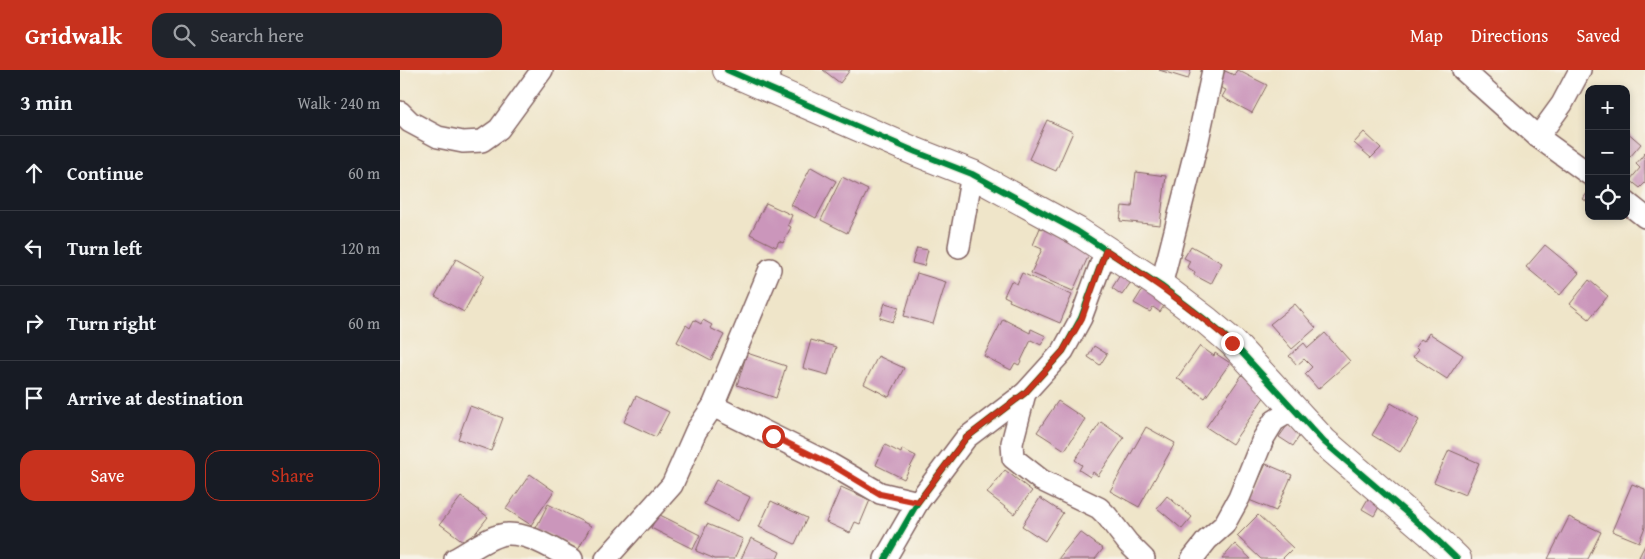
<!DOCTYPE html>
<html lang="en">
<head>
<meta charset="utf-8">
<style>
  body { margin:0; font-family:"Gentium Book Plus",serif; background:#20242c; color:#f1f3f6 }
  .controls { position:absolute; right:15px; top:15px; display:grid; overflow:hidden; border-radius:10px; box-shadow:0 2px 8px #0003 }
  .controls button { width:45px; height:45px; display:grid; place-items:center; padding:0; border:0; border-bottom:1px solid #363941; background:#171b24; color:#f1f3f6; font:25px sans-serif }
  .stop { position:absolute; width:15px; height:15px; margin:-11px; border:4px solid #c8321e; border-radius:50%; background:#fff }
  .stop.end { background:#c8321e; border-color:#fff; box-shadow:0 1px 5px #0008 }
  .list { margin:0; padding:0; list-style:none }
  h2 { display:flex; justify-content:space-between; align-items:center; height:65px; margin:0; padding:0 20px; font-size:21px }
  h2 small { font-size:16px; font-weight:400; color:#9ea1a6 }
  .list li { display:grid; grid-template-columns:32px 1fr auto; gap:15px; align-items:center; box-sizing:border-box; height:75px; padding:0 20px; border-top:1px solid #363941 }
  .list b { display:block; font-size:19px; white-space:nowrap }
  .list em { font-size:16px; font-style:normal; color:#9ea1a6 }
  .actions { display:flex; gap:10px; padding:15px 20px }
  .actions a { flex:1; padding:11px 0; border:1px solid #c8321e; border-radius:15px; text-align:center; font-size:18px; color:#c8321e }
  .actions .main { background:#c8321e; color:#fff }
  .icon { flex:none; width:28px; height:28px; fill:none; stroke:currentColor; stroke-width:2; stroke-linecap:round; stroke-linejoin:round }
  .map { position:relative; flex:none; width:1245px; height:489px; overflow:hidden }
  header { display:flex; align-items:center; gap:30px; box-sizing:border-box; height:70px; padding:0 25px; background:#c8321e; color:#fff }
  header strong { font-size:24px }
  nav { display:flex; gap:28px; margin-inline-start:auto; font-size:18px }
  .search { width:350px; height:45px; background:#20242c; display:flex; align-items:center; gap:12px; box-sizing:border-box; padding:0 18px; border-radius:15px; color:#9ea1a6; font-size:19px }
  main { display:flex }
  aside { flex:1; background:#171b24 }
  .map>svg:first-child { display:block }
  .building { fill:#cb96bb }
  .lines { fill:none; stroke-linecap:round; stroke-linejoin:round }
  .street-casing { stroke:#846462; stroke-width:24 }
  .secondary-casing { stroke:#846462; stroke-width:30 }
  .street { stroke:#fff; stroke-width:21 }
  .secondary { stroke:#fff; stroke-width:28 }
  .cycleway-casing { stroke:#f7f3e8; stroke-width:9 }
  .cycleway { stroke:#00873e; stroke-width:6 }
  .route { stroke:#c8321e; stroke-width:6 }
</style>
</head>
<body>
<header>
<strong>Gridwalk</strong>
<div class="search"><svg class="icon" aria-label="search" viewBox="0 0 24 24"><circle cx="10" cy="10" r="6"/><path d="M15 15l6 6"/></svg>Search here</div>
<nav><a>Map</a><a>Directions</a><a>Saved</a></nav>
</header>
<main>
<aside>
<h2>3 min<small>Walk · 240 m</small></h2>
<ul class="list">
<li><svg class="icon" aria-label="ahead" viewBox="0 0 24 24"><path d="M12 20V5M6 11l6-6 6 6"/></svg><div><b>Continue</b></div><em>60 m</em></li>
<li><svg class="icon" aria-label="left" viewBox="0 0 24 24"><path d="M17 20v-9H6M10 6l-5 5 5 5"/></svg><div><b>Turn left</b></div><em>120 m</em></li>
<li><svg class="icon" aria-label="right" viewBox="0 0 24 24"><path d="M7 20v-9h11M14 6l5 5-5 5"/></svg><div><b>Turn right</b></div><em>60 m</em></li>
<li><svg class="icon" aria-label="arrive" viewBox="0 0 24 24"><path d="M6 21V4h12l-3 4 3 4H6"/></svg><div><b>Arrive at destination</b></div></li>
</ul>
<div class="actions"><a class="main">Save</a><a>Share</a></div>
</aside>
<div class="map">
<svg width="1245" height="489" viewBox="0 0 1245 489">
  <rect width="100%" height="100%" fill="#f7f3e8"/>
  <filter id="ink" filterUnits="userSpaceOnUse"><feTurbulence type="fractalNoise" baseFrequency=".02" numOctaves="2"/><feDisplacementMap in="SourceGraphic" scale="10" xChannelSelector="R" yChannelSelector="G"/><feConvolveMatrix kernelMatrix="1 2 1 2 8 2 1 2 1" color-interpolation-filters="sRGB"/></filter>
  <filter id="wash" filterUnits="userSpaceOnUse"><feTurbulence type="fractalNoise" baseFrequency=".0096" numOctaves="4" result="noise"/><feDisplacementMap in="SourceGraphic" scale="20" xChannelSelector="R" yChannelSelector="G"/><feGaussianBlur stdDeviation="1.12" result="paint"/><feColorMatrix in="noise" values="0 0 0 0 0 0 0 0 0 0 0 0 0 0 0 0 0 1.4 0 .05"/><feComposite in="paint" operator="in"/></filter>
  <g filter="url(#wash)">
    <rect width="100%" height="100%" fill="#efe5c9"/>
    <g id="blocks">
      <g class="building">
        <polygon points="423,0 450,0 440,13"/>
        <polygon points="759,0 791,0 788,9"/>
        <polygon points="837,0 867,15 852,43 822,27 826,20 817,16 825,1 834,5"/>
        <polygon points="647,50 673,62 656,101 629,89"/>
        <polygon points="1226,61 1241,74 1230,87 1226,85"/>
        <polygon points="964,62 981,78 971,88 954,73"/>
        <polygon points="1245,83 1245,113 1240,118 1230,110 1240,98 1236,94"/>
        <polygon points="411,97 436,111 416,148 391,135"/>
        <polygon points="736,102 766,106 760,155 720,151 722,136 732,137"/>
        <polygon points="442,107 468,120 447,163 421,150"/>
        <polygon points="1189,120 1189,133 1183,129"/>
        <polygon points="366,133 392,145 388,155 391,157 383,173 379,171 376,177 350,164"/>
        <polygon points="640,158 691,180 673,221 631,203 642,179 633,175"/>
        <polygon points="1145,175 1179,203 1160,225 1126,197"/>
        <polygon points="791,176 822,193 811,214 794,205 795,202 787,197 790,191 784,188"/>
        <polygon points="517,178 528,180 524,196 512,193"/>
        <polygon points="56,189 84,205 64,242 35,226"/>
        <polygon points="517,203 546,212 533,254 504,246"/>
        <polygon points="622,203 672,225 660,253 609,231 610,229 604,226 611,211 617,214"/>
        <polygon points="720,205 731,212 722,225 712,218"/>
        <polygon points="1189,210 1208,226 1189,249 1170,234"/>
        <polygon points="744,217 767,231 760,242 753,237 750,242 734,233"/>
        <polygon points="485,233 499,237 493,252 480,248"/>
        <polygon points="895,234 916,258 892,279 870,254"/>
        <polygon points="603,249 630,263 631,259 646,266 641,275 631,270 619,295 615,293 611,300 584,286"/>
        <polygon points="294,250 301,254 303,250 312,255 310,258 324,265 311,290 277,272 286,255 290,258"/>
        <polygon points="925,263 950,291 918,319 905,304 912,297 904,289 897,295 889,286 904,273 908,278"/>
        <polygon points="1029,263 1063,285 1047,309 1013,287 1018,280 1015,277 1021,269 1024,271"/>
        <polygon points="411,270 436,277 428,305 403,298"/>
        <polygon points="694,276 707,284 700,295 688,287"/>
        <polygon points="800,276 814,286 815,283 830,293 805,328 777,308"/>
        <polygon points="347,283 386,296 376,328 337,315"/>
        <polygon points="478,286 504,298 489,327 464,314"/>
        <polygon points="842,305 867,323 832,374 806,357"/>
        <polygon points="236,326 269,342 256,367 224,352"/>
        <polygon points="658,331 685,349 665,380 637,362"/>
        <polygon points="991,333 1019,350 1000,382 972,365"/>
        <polygon points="70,336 103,348 91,381 58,369"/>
        <polygon points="701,352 724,368 698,406 693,402 690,407 679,400 682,395 675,390"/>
        <polygon points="889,353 902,362 893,376 879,367"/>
        <polygon points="746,357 775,373 739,437 710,421"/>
        <polygon points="485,375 501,383 502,379 516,386 504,409 476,395"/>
        <polygon points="1049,380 1079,393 1065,425 1034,412"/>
        <polygon points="866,394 892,405 876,441 849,430"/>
        <polygon points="605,400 632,421 614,444 587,423"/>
        <polygon points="130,404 154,421 131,455 106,439"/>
        <polygon points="316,410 350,427 338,451 304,434"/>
        <polygon points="1232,414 1245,419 1245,457 1239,472 1212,461"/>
        <polygon points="441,417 470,430 460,454 455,452 450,463 426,452"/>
        <polygon points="767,426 792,447 782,459 757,438"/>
        <polygon points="61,427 88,447 67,474 40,454"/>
        <polygon points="969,427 981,433 974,446 962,439"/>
        <polygon points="640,428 663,443 645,471 622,456"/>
        <polygon points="371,431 407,448 395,474 359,457"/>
        <polygon points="148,434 191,456 178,480 136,458"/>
        <polygon points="258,444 300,465 293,479 251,458"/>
        <polygon points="858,445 893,478 882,489 861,489 837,466"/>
        <polygon points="1169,447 1201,462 1188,489 1148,489"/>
        <polygon points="307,454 343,469 334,489 315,489 296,481"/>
        <polygon points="680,462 703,479 695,489 658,489"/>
        <polygon points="351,468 380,482 377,489 341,489"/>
        <polygon points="835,474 851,489 822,489"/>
        <polygon points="1245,475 1245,489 1242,489 1239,487"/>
      </g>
    </g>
  </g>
  <g filter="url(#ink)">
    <use href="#blocks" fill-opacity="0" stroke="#846462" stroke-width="1"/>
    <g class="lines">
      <defs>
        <g id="street">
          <polyline points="1063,0 1138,67 1189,104"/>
          <polyline points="361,16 371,0"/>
          <polyline points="0,42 10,52 38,67 63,72 82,71 99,59 142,0"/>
          <polyline points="1138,67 1162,34 1180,0"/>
          <polyline points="1226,132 1245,147"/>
          <polyline points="559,177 572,104"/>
          <polyline points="761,216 798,70 813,0"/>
          <polyline points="625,323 612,373 613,388 641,410 699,438 707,446 728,473 744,489"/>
          <polyline points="313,336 430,394 480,423 518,432"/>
          <path d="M55 489C69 482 92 464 107 464 130 463 152 479 172 489"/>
          <polyline points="206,489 272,415 296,361 313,336 370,199"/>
          <polyline points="485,489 518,432 566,368 625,323 663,281 681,248 706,180"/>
          <polyline points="792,489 807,470 824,455 839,428 863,369 874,351 894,339"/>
        </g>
        <polyline id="secondary" points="327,0 516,82 572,104 677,161 761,216 807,251 833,273 924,372 1029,462 1057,489"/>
      </defs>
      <use href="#street" class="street-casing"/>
      <use href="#secondary" class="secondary-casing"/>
      <use href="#street" class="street"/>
      <use href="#secondary" class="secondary"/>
      <defs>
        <g id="cycleway">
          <polyline points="327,0 516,82 572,104 677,161 761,216 807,251 833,273 924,372 1029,462 1057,489"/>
          <polyline points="485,489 518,432 566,368 625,323 663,281 681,248 706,180"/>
        </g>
      </defs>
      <use href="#cycleway" class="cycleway-casing"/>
      <use href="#cycleway" class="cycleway"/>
    </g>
  </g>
  <g class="lines" filter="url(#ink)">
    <path class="route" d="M373 366 430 394 480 424 518 432 566 368 625 323 663 281 682 248 706 180C750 209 793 238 832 273"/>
  </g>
</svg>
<div class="controls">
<button>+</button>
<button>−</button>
<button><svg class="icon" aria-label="locate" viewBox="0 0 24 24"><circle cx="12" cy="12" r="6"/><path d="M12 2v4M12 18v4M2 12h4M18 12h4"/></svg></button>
</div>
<div class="stop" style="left:373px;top:366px"></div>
<div class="stop end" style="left:832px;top:273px"></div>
</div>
</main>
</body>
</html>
